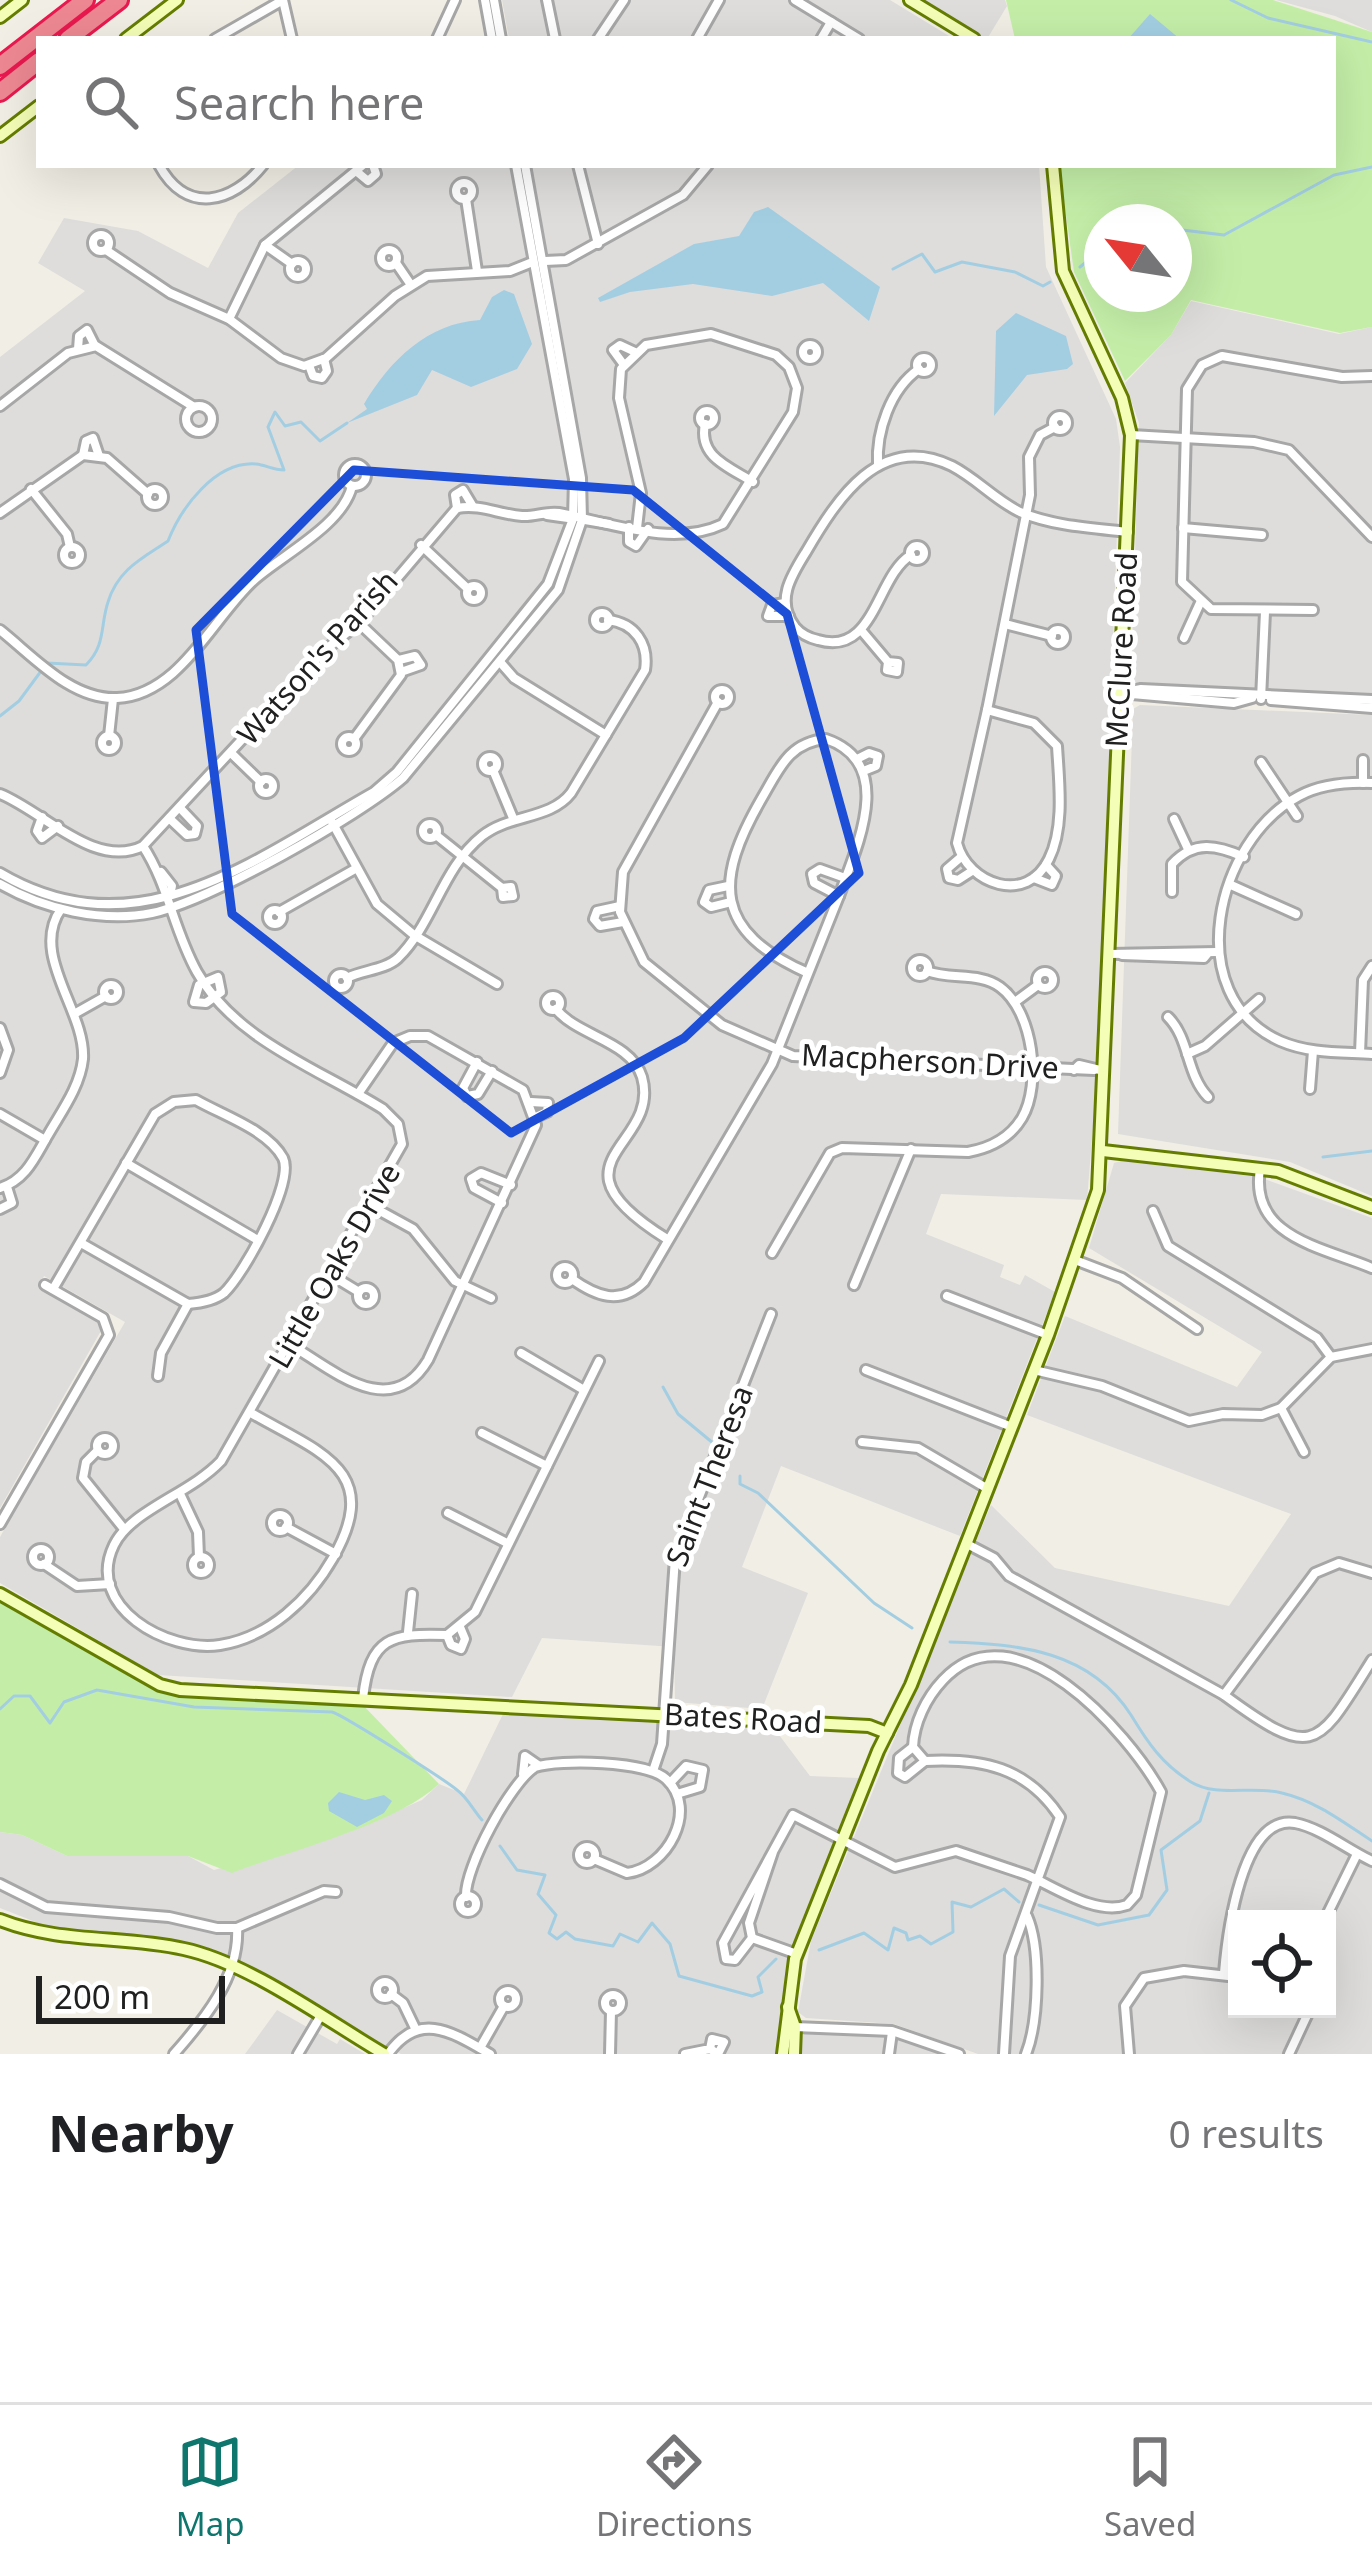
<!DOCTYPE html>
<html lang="en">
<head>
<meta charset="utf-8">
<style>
  body { margin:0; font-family:"Noto Sans",sans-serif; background:#f6f6f6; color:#202124 }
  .controls { position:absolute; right:36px; bottom:36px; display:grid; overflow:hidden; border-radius:0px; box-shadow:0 12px 48px #0002 }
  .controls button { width:108px; height:108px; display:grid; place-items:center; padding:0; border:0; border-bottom:3px solid #e0e0e0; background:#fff; color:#202124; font:60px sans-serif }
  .compass { position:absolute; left:1084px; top:204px; width:108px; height:108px; border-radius:50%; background:#fff; box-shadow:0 12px 48px #0002; rotate:300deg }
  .scale { position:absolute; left:36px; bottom:30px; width:189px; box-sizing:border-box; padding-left:12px; border:6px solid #202020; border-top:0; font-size:33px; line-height:42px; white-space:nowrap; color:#202020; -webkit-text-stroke:9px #fff; paint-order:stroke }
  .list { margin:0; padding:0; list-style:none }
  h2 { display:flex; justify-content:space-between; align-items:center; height:156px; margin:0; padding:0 48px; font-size:51px }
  h2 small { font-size:39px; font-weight:400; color:#757577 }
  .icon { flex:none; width:66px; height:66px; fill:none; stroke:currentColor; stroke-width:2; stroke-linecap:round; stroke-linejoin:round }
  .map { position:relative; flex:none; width:1372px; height:2054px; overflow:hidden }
  .search { position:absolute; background:#fff; box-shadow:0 12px 48px #0002; left:36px; right:36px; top:36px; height:132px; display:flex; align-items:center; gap:30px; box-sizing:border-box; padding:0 42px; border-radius:0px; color:#757577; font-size:45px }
  .sheet { height:348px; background:#fff }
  nav { display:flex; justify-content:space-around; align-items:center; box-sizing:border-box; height:168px; border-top:3px solid #e0e0e0; background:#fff; font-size:33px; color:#757577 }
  nav a { display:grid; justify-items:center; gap:6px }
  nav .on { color:#0f766e }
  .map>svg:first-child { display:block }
  .residential { fill:#dedddc; fill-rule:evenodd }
  .grass { fill:#c4eea8; fill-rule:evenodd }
  .water { fill:#a3cee2 }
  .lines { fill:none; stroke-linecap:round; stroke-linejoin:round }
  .stream { stroke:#a3cee2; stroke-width:3 }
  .street-casing { stroke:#a7a7a7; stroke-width:14 }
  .secondary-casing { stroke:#647d00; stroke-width:16 }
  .highway-casing { stroke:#e8194e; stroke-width:22 }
  .street { stroke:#fff; stroke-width:8 }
  .secondary { stroke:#f4feb6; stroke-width:10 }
  .highway { stroke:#ed8892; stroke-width:16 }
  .marked { fill:none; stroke:#1d4ed8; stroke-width:9; stroke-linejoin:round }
  .labels { text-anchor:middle; stroke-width:10; stroke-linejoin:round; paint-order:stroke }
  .street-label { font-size:30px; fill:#202020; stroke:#fff }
</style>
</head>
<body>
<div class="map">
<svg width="1372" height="2054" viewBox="0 0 1372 2054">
  <rect width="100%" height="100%" fill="#f1eee5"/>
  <g class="residential">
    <polygon points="502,0 890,0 954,39 509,39"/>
    <polygon points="920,0 1005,0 1007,6 987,39"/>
    <polygon points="1276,0 1372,0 1372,32 1335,16"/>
    <polygon points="299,165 1039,165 1046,267 1116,419 1120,447 1098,1065 1087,1200 941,1194 926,1234 1004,1265 1000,1277 1020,1285 1025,1275 1055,1292 960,1536 781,1466 742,1567 808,1593 762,1709 675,1702 674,1647 542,1638 512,1697 158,1675 0,1583 0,1537 125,1322 44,1276 40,1284 99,1321 102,1329 0,1508 0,357 85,291 38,263 64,218 138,231 208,268 238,213"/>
    <polygon points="1191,301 1339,334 1372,327 1372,694 1131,682 1139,423 1125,383 1171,335"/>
    <polygon points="1140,705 1372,715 1372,1196 1290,1162 1118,1134 1133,709"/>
    <path d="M1121 1161 1259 1177 1372 1218V2054H978L894 2024 806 2018 798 2012 811 1941 991 1505 1055 1568 1229 1606 1291 1514 1027 1415 1065 1316 1237 1387 1262 1352 1089 1248 1114 1163ZM1237 1919H1327V2009H1237Z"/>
    <polygon points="503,1714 773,1727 810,1776 859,1778 787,1962 777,2054 401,2054 211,1949 168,1938 56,1930 0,1908 0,1832 22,1835 67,1856 188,1856 214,1870 346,1833 422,1800 439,1784 464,1794"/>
    <polygon points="277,2010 337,2044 340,2039 365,2054 245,2054"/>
    <polygon points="807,2032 893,2037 945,2054 801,2054 801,2037"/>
  </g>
  <g class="grass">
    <path d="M1006 0H1273L1372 32V327L1340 333 1191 300 1171 335 1125 381 1074 272 1059 165H1333V39H1015ZM1102 222H1174V294H1102Z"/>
    <path d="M0 1602 159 1692 360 1702 439 1784C395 1825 292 1850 232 1873L188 1856H67L22 1835 0 1832Z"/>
  </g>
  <g class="water">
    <polygon points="1150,14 1180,39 1128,39"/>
    <polygon points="768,207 880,287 869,321 823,283 772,296 693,284 630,292 600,302 598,298 694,244 739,236 754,212"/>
    <path d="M504 290 514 294 532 344 517 369 471 387 432 370 417 395 347 423 367 409 364 404C390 360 428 323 480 320L492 297Z"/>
    <polygon points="1016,313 1066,336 1073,364 1067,369 1027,375 994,416 996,331"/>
    <polygon points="339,1792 365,1800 384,1795 392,1801 384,1813 357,1827 329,1811 328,1803"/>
  </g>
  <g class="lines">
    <g class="stream">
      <polyline points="1231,0 1268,18 1372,42"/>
      <polyline points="1174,229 1224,235 1334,175 1372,167"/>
      <polyline points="1080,267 1102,249"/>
      <polyline points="893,269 922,254 935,272 962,262 1015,272 1043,286 1050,282"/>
      <path d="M0 716 19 701 47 663 86 665C106 645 100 626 108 602 118 569 143 558 168 541 181 508 215 461 256 464 266 465 273 470 284 470L268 427 275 412 285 426 301 422 320 441 347 423"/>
      <polyline points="1323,1157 1372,1151"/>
      <polyline points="663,1387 678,1414 713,1443"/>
      <polyline points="740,1476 740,1484 758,1493 874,1603 912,1628"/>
      <path d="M950 1642C1020 1644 1090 1651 1131 1715 1148 1743 1162 1764 1191 1782 1217 1798 1252 1785 1282 1793 1316 1801 1343 1822 1372 1841"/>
      <path d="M0 1709 14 1696H30L50 1723 64 1702 97 1690 194 1707 332 1712C343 1715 444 1779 457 1790 467 1797 474 1811 482 1820"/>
      <polyline points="500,1846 517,1870 545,1875 538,1894 556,1915 549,1933 557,1939 566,1932 575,1939 613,1946 620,1934 638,1942 652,1923 670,1944 679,1976 752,1996 762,1992 758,1977 776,1959"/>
      <polyline points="1039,1905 1098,1925 1149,1915 1167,1890 1161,1850 1200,1821 1209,1793"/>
      <polyline points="819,1950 864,1933 888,1950 894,1928 906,1933 908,1940 920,1936 931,1944 953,1932 952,1902 971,1907 1004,1889 1019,1902"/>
    </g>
    <defs>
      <g id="street">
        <polyline points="485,0 492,39"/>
        <polyline points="494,0 501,39"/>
        <polyline points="547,0 555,39"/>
        <polyline points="795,0 859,39"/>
        <polyline points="215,39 283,0 292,39"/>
        <polyline points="437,39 455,0"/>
        <polyline points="598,39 624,0"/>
        <polyline points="697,39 719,0"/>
        <polyline points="821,39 831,22"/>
        <path d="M159 165C186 215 232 204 263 165"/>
        <polyline points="578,165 598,244"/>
        <polyline points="356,171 368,181 376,174 373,165"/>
        <circle cx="464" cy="191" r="8"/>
        <polyline points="466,199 477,271"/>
        <circle cx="101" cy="243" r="8"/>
        <polyline points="265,245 292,264"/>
        <circle cx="389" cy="258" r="8"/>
        <polyline points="106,250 170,293 229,319 281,358 304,366 326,358 395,296 427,276 510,271 530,263"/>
        <circle cx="298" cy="269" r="8"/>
        <polyline points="545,261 566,260 683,195 708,165"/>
        <polyline points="396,263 411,285"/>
        <polyline points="229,319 265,245 363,165"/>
        <circle cx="810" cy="352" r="7"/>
        <polyline points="78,349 79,336 87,330 95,346"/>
        <circle cx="924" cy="365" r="7"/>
        <polyline points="309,365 313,376 322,378 327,371 324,359"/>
        <polyline points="624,365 613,350 620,345 635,352"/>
        <polyline points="0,406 68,353 96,346 194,407"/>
        <circle cx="199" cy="419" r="13"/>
        <circle cx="707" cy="418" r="7"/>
        <circle cx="1060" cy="423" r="7"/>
        <path d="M705 424C698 457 729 467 753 482"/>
        <polyline points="1131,435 1254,442 1289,450 1372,537"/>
        <polyline points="83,455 86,441 93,438 99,456"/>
        <circle cx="355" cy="475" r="11"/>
        <path d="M878 465C876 432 890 389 919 369"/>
        <circle cx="155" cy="497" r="8"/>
        <polyline points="31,489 67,534 70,547"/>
        <polyline points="457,508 455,495 463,490 472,505"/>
        <polyline points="0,513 83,455 107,458 148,494"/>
        <polyline points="547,515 568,518"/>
        <polyline points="585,520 609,524"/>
        <polyline points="629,527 629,542 636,546 648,529"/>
        <polyline points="1183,528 1262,535"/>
        <polyline points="421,545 468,589"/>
        <circle cx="917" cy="553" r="7"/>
        <circle cx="72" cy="555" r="8"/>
        <path d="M911 555C876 576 875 657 818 640 809 638 801 634 795 627 775 601 791 576 806 552 837 499 880 431 952 466 977 479 995 500 1020 512 1053 526 1092 528 1128 532"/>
        <circle cx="474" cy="593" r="7"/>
        <polyline points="785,603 772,605 768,616 789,616"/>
        <polyline points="1313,610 1211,609 1182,582 1187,389 1202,365 1222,356 1342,377 1372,376"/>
        <circle cx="602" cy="620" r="7"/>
        <polyline points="1005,624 1052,636"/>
        <path d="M0 630C33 656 71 700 117 698 180 695 213 617 254 580 282 555 343 525 352 486"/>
        <polyline points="861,630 888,662 887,670 897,672 898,663 888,662"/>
        <circle cx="1058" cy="637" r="7"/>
        <polyline points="1184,638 1200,603"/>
        <polyline points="399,660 415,656 421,665 401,672"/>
        <polyline points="500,662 514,678 606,735"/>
        <circle cx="722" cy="697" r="7"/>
        <polyline points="1120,693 1141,689 1372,700"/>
        <polyline points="1132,694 1234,703 1252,698"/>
        <polyline points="1261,699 1265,612"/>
        <polyline points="1271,700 1372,708"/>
        <polyline points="718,702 623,872 620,912 644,962 722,1025 793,1056 1094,1070"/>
        <path d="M987 710 1034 723 1057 746C1059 781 1065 827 1049 859 1027 905 968 885 957 843Z"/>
        <polyline points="987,710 1030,495 1029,457 1040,435 1055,427"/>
        <polyline points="109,736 113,699"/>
        <circle cx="109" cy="743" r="7"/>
        <circle cx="349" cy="744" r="7"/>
        <polyline points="354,739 401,675 398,660 359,623"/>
        <polyline points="231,753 261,782"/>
        <circle cx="490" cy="764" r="7"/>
        <polyline points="859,758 869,753 878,756 876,766 866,770"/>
        <polyline points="1261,762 1297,816"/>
        <polyline points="493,770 513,818"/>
        <circle cx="266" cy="786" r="7"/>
        <polyline points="1363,783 1363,760"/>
        <path d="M1372 783C1347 782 1321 784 1299 796 1216 840 1179 995 1280 1041 1310 1054 1341 1052 1372 1054"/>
        <path d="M0 794C43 811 95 870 143 846L325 650 359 623 457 508C482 504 497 514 522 516 534 517 547 511 559 513 607 522 673 548 723 524L793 412 797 388 789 367 776 355 711 334 646 345 621 369 619 398 641 493 637 528"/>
        <polyline points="42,817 37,831 42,838 58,826"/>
        <polyline points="170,819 187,835 195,834 197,826 180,808"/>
        <polyline points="1174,819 1188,849"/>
        <polyline points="332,822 377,904 414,935 497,984"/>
        <circle cx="430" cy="831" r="7"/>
        <polyline points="436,835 502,888 511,887 513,896 503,897 502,888"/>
        <path d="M143 846C169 886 173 929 197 972 235 1040 319 1069 383 1109L398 1124 402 1144 221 1461C190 1494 131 1510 114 1545 84 1607 168 1653 220 1645 269 1637 309 1600 333 1558 384 1469 318 1452 251 1413"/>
        <polyline points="961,857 947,869 949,878 958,880 972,871"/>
        <polyline points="161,872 172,886 170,895"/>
        <path d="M0 873C138 954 255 859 374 792L397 772 548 584 573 519 574 479 516 165"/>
        <polyline points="1034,878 1052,885 1056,876 1046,865"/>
        <path d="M0 884C43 909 102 923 152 913 209 901 358 817 403 778L558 590 582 520 581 478 525 165"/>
        <polyline points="1231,885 1296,914"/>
        <polyline points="728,886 709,890 704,902 711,907 731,902"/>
        <path d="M1172 892V864C1194 840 1217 845 1244 857"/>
        <polyline points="839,896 814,883 812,874 820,869 845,878"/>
        <polyline points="620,906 597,911 594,919 600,926 623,922"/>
        <circle cx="275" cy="917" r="7"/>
        <polyline points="279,912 355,869"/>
        <polyline points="1110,954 1217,952"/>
        <polyline points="1122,955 1204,958 1208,953"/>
        <circle cx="920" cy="968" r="8"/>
        <circle cx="1045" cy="980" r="8"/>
        <circle cx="341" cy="981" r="7"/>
        <polygon points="218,977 221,992 206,1003 194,1002 199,985"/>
        <path d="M347 978C363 970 385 970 398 958 433 924 442 868 482 836 509 814 550 820 571 793L645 670C649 644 635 623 608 620"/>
        <circle cx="111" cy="992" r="7"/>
        <circle cx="553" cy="1003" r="7"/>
        <polyline points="1015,1002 1038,985"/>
        <path d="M556 1009C577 1036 631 1041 642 1077 662 1148 540 1160 667 1239"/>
        <polyline points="74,1014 106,996"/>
        <path d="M1168 1017C1190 1039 1186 1074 1208 1097"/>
        <polyline points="0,1028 8,1050 0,1073"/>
        <polyline points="1360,1053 1363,980 1372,966"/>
        <polyline points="1187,1054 1205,1046 1259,999"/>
        <polyline points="477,1062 463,1088 467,1096 478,1094 492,1071"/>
        <polyline points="1074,1070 1079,1065 1100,1070"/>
        <polyline points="1310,1089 1313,1051"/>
        <polyline points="531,1102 548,1103 547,1112 536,1117"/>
        <polyline points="0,1114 45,1140"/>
        <polyline points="126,1163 256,1239"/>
        <path d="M1260 1169C1249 1237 1322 1247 1372 1268"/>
        <path d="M0 1188C26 1180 35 1157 48 1135 61 1112 80 1087 83 1059 86 1011 29 955 61 909"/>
        <polyline points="502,1203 474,1188 471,1179 481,1173 511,1185"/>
        <polyline points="371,1206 413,1229 455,1281 491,1298"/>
        <polyline points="0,1209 12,1203 7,1187"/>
        <polyline points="1153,1211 1168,1246 1317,1338 1331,1357"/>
        <path d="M772 1253 830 1153 842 1148 968 1152C990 1148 1010 1138 1022 1118 1042 1084 1033 1011 1000 987 980 972 950 980 927 971"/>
        <polyline points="1075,1260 1122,1278 1197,1329"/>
        <circle cx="565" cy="1275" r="8"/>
        <polyline points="331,1275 359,1292"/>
        <path d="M572 1279C596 1296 620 1306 644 1282L772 1064 839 896C858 844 896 763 826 739 789 742 779 769 762 798 714 881 713 931 808 973"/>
        <polyline points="854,1285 911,1149"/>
        <circle cx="366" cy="1296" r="8"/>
        <path d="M53 1289 155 1114 174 1102 196 1100C222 1115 268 1130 283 1158 295 1182 244 1274 224 1293 214 1301 201 1303 188 1304L81 1243"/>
        <polyline points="947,1296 1048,1335"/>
        <path d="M291 1345C334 1371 391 1422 428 1360L536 1125 523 1090 428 1036H410L393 1043 358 1094"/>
        <polyline points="521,1353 584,1390"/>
        <polyline points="866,1370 1012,1427"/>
        <polyline points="1034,1370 1102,1386 1189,1421 1223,1414 1262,1415 1281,1408 1331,1357 1372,1349"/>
        <polyline points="158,1376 161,1353 188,1304"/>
        <polyline points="1281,1408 1304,1452"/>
        <polyline points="482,1433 547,1466"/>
        <circle cx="105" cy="1446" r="8"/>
        <polyline points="862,1442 918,1448 988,1489"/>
        <polyline points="98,1450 86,1462 83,1478 124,1529"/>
        <polyline points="181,1496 198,1532 199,1557"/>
        <polyline points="448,1513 507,1543"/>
        <circle cx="280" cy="1523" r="8"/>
        <polyline points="0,1524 109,1335 103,1318 45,1285"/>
        <polyline points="286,1527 336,1554"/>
        <polyline points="967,1544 994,1558 1009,1576 1224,1695"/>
        <circle cx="41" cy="1557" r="8"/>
        <circle cx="201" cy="1565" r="8"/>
        <polyline points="44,1564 77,1586 110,1584"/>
        <path d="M1372 1573 1339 1563 1315 1573 1224 1695C1315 1762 1317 1748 1372 1660"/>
        <polyline points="408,1632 412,1594"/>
        <polyline points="447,1635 451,1645 461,1649 465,1639 460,1627"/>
        <path d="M363 1698C370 1637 391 1633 447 1635L475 1612 599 1361"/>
        <polyline points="913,1747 899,1758 898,1773 905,1777 925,1761"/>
        <polyline points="653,1771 662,1744 675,1558 771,1314"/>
        <polyline points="523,1774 525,1756 538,1765"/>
        <polyline points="670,1783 686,1766 703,1770 700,1787 677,1794"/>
        <circle cx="587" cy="1855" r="8"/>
        <path d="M773 1852 749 1923 752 1938 735 1960 726 1959 723 1943 793 1815 895 1867 956 1851 1027 1875C1055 1887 1096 1916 1127 1905L1136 1895 1161 1792C1128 1732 1014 1603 943 1680 926 1698 914 1723 913 1747L925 1761C982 1758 1027 1767 1060 1817L1010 1956 1004 2054"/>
        <polyline points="0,1884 46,1907 169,1917 217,1928 237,1928 324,1891 336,1892"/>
        <circle cx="468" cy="1904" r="8"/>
        <path d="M466 1897C464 1868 511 1782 535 1767 560 1759 647 1761 666 1779 700 1810 666 1869 627 1873L594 1859"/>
        <polyline points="1325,1919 1357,1854"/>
        <polyline points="752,1938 797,1954"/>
        <path d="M1224 1973C1227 1937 1241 1814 1295 1823 1321 1828 1348 1850 1372 1861"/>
        <circle cx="385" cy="1990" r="8"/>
        <circle cx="508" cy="1999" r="8"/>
        <polyline points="391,1994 403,2003 415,2028"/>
        <circle cx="613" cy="2003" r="8"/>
        <polyline points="795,2027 892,2031 959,2054"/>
        <polyline points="480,2048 504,2006"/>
        <path d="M174 2054C204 2020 240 1976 237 1928"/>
        <polyline points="298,2054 320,2017"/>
        <path d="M388 2054C419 2010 452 2032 490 2054"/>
        <polyline points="610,2054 611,2011"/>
        <polyline points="685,2054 710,2049 718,2054 724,2042 712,2039 710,2049"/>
        <polyline points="889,2054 892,2032"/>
        <path d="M1026 2054C1039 2021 1041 1948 1027 1916"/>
        <polyline points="1129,2054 1125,2006 1144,1978 1184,1971 1237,1977"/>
        <polyline points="1289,2054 1310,2009"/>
      </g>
      <g id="secondary">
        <polyline points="910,0 974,39"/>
        <polyline points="0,17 22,0"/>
        <polyline points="126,39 177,0"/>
        <polyline points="0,136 39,106"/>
        <polyline points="1103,1151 1278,1171 1372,1207"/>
        <polyline points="0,1594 160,1685 180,1690 869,1726 887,1733"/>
        <path d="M0 1920C61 1944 122 1935 184 1949 249 1963 326 2020 384 2054"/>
        <polyline points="788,2007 795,2027 794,2054"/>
        <polyline points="783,2054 795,1959 878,1751 911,1685 1048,1335 1098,1190 1131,435 1122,398 1063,271 1053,165"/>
      </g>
      <g id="highway">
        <polyline points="68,39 119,0"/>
        <polyline points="0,66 85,0"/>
        <polyline points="0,92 39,61"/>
      </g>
    </defs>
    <use href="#street" class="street-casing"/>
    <use href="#secondary" class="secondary-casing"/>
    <use href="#highway" class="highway-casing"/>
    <use href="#street" class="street"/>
    <use href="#secondary" class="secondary"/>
    <use href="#highway" class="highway"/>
  </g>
  <path class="marked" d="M354 470 633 490 787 614 859 873 684 1038 511 1133 232 914 196 630Z"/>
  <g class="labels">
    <g class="street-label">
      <text transform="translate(1122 650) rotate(-87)" y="10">McClure Road</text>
      <text transform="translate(318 658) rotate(-48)" y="10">Watson's Parish</text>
      <text transform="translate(930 1062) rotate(3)" y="10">Macpherson Drive</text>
      <text transform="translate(335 1266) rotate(-60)" y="10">Little Oaks Drive</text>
      <text transform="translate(710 1476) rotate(-69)" y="10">Saint Theresa</text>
      <text transform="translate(743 1719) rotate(3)" y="10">Bates Road</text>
    </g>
  </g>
</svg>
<div class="controls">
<button><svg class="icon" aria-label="locate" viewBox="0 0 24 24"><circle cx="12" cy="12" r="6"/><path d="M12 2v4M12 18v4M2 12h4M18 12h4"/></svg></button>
</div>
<svg class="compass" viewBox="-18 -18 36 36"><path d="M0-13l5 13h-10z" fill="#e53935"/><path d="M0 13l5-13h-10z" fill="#757577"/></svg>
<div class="scale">200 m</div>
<div class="search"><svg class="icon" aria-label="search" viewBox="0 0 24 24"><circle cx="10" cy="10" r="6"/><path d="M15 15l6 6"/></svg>Search here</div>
</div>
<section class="sheet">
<h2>Nearby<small>0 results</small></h2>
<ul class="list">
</ul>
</section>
<nav>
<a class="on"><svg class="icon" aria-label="map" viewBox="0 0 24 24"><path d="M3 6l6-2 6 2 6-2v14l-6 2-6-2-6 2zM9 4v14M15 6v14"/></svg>Map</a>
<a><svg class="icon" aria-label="directions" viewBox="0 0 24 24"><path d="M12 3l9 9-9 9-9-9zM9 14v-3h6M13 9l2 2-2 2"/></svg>Directions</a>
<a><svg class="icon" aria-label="saved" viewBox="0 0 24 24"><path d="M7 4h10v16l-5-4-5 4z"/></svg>Saved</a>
</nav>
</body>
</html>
